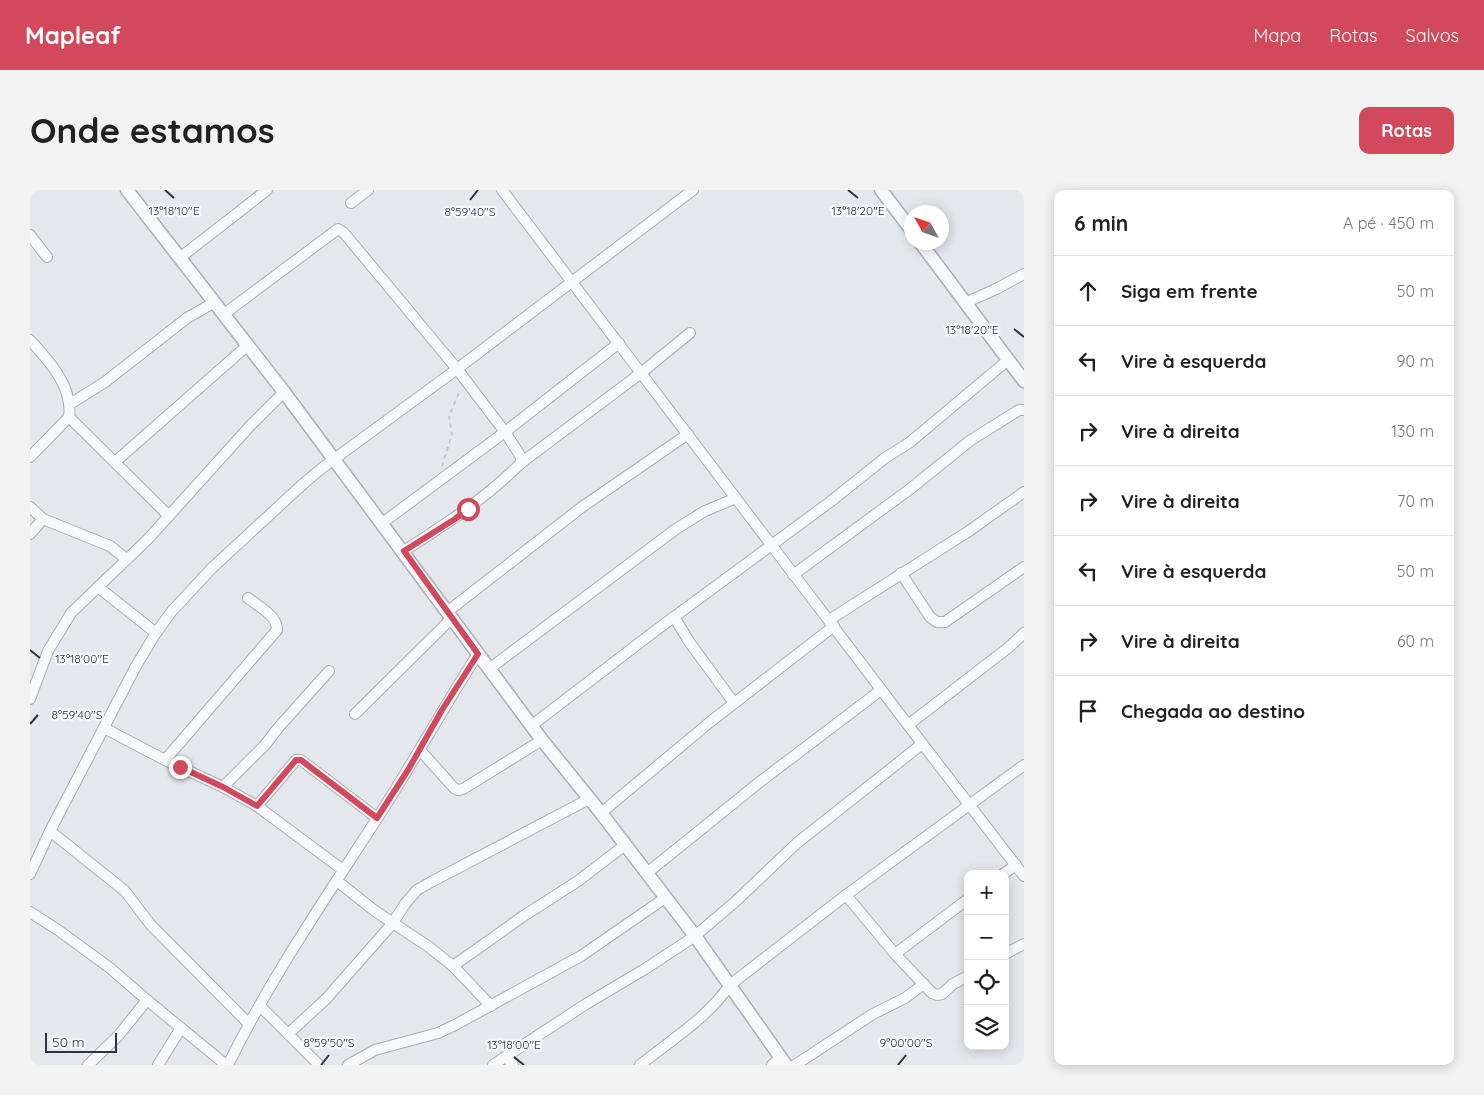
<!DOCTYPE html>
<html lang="pt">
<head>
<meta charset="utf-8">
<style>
  body { margin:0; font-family:Quicksand,sans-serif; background:#f2f2f2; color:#222 }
  .controls { position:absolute; right:15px; bottom:15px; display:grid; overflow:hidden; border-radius:10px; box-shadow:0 2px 12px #0003 }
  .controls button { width:45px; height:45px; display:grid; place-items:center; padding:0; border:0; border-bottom:1px solid #e0e0e0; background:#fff; color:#222; font:25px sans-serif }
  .compass { position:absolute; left:874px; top:15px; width:45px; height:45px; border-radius:50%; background:#fff; box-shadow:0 2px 12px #0003; rotate:310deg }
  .scale { position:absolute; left:15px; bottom:12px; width:72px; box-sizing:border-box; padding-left:5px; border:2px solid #2b3445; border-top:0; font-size:14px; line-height:18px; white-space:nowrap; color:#2b3445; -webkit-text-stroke:4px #f4f6f9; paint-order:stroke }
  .stop { position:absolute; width:15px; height:15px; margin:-11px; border:4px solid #d1495b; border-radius:50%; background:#fff }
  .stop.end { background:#d1495b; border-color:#fff; box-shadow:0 1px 5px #0008 }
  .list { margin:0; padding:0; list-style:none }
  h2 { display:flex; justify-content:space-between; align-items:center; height:65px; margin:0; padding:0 20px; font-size:21px }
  h2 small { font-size:16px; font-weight:400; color:#767676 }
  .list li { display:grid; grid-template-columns:32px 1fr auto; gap:15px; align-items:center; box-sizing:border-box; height:70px; padding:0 20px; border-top:1px solid #e0e0e0 }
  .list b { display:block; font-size:19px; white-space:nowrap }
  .list em { font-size:16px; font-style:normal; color:#767676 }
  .icon { flex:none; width:28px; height:28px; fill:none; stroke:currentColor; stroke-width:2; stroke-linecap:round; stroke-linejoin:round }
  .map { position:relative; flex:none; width:994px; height:875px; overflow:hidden; border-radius:10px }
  header { display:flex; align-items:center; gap:30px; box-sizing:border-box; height:70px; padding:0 25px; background:#d1495b; color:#fff }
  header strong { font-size:24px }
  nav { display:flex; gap:28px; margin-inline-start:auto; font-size:18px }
  .intro { display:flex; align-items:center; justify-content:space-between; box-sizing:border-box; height:120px; padding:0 30px }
  h1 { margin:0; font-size:35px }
  .button { padding:12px 22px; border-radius:10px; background:#d1495b; color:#fff; font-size:18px; font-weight:700 }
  main { display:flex; gap:30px; padding:0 30px }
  aside { flex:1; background:#fff; border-radius:10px; box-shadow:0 2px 12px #0003 }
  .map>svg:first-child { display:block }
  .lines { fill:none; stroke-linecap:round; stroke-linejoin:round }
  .minor-casing { stroke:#a9aeb7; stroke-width:12 }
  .tertiary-casing { stroke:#a9aeb7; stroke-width:15 }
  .path { stroke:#c2c5cb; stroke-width:2; stroke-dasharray:4 4; stroke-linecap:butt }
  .minor { stroke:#f7f8fa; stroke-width:10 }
  .tertiary { stroke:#f7f8fa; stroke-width:12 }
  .route { stroke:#d1495b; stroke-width:6 }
  .ticks { fill:none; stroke:#2b3445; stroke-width:2 }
  .ticks-label { font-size:12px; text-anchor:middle; fill:#2b3445; stroke:#f4f6f9; stroke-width:5; stroke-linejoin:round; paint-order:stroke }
</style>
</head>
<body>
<header>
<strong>Mapleaf</strong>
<nav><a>Mapa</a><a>Rotas</a><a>Salvos</a></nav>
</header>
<div class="intro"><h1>Onde estamos</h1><a class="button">Rotas</a></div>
<main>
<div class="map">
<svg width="994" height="875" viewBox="0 0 994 875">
  <rect width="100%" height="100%" fill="#e4e7ec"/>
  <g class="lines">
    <defs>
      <g id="minor">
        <polyline points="472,0 878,535 994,686"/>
        <polyline points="321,13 338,0"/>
        <polyline points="0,45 17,67"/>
        <polyline points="151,67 237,0"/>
        <polyline points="935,113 966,99 994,84"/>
        <path d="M194 124 308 39 314 43 427 179 475 242 491 267V273C455 309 416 334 374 361"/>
        <path d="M0 150C19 171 43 196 39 227L139 326"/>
        <polyline points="40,214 75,192 157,128 185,112"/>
        <polyline points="0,267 39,227"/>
        <polyline points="85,272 218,155"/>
        <polyline points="491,273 611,183 660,143"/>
        <polyline points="0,317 13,329 80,356 96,369"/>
        <polyline points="351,334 475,242 589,153"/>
        <polyline points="0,344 13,329"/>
        <polyline points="871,383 900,427 907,432 915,432 994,377"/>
        <polyline points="763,385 880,299 941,250 989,220 994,220"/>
        <polyline points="68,397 126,443"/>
        <polyline points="417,422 552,317 658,244"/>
        <polyline points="644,427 660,453 704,513"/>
        <polyline points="799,430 939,341 994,302"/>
        <polyline points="459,479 646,339 675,321 706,308"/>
        <polyline points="0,509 18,461 41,423 118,349 220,236 254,202"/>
        <polyline points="325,524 422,428"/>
        <polyline points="878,535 978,458 994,443"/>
        <polyline points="501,536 625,441 800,312 855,268 879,253 978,170"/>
        <polyline points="74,538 135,570 193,597 227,616 313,680"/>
        <polyline points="390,560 424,598 428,600 433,599 512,550"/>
        <path d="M135 570 247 440C248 426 228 416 218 408"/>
        <polyline points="193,597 235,555 248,538 299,481"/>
        <polyline points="227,616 266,570 271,570 347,628"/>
        <polyline points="571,623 680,532 804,436"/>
        <polyline points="20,641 95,701 120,734 219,834"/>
        <polyline points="617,683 731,591 851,500"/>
        <polyline points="0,684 20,641 106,476 126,443 142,421 182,378 273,294 292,278 427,179 663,0"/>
        <polyline points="973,684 986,675"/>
        <polyline points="307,691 345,721 399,757 423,776 461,816"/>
        <polyline points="816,705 865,764 902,803 907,805 912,804 923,794 938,786"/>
        <polyline points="0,722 28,740 80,778 117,810 196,875"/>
        <polyline points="865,764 938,709"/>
        <polyline points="975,764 994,754"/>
        <polyline points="423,776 492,727 548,691 595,655"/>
        <polyline points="230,816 289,875"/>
        <polyline points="258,844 296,809 362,734 375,714 387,700 403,691 559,609"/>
        <polyline points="476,867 483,875"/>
        <polyline points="58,875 88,846 117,810"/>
        <polyline points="128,875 151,838"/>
        <path d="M198 875C243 783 302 699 357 613 388 564 416 513 448 464"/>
        <polyline points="318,875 345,860 408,843 425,835 551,766 635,708"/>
        <polyline points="463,875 556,814 615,779 665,746 705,712 767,653 892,554"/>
        <path d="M610 875C641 850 677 828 700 795L816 705 994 575"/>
        <polyline points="742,875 751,867"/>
        <polyline points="765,875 843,824 875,808 894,794"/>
      </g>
      <g id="tertiary">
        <polyline points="97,0 254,202 512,550 571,623 665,746 756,875"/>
        <polyline points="851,0 882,41"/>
        <polyline points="890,52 994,191"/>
      </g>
    </defs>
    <use href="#minor" class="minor-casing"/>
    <use href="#tertiary" class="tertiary-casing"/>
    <polyline class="path" points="412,276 422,244 419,227 430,200"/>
    <use href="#minor" class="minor"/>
    <use href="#tertiary" class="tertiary"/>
  </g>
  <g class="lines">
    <polyline class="route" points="150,577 193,597 227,616 266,570 271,570 347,628 378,580 412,520 448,464 374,361 425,329 438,319"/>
  </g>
  <path class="ticks" d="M135 0 144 8M818 0 828 8M440 10 448 0M984 139 994 147M0 460 10 468M0 534 8 525M484 867 494 875M291 875 299 865M868 875 876 865"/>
  <g class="ticks-label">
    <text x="144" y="25">13°18'10"E</text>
    <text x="828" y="25">13°18'20"E</text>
    <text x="440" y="26">8°59'40"S</text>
    <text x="942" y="144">13°18'20"E</text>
    <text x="52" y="473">13°18'00"E</text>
    <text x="47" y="529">8°59'40"S</text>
    <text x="299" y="857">8°59'50"S</text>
    <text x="876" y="857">9°00'00"S</text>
    <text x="484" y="859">13°18'00"E</text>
  </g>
</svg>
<div class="controls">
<button>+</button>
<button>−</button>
<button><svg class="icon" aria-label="locate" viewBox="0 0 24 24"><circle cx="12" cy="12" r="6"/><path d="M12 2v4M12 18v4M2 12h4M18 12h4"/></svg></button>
<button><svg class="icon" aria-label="layers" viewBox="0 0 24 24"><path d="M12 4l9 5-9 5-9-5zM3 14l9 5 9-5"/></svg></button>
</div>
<svg class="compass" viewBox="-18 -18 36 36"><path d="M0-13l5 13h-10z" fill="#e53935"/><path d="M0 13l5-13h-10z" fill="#767676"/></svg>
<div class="scale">50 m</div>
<div class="stop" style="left:438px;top:319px"></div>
<div class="stop end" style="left:150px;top:577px"></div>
</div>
<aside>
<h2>6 min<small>A pé · 450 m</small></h2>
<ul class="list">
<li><svg class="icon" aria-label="ahead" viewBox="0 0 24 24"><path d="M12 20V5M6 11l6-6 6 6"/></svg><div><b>Siga em frente</b></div><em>50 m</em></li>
<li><svg class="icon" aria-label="left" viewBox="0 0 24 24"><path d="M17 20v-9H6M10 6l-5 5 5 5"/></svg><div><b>Vire à esquerda</b></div><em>90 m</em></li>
<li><svg class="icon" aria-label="right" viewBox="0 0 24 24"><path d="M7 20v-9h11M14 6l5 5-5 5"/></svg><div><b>Vire à direita</b></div><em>130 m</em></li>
<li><svg class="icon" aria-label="right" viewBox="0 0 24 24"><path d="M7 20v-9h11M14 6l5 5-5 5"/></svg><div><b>Vire à direita</b></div><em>70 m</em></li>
<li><svg class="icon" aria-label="left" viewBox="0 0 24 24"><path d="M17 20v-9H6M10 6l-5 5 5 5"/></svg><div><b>Vire à esquerda</b></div><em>50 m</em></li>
<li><svg class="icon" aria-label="right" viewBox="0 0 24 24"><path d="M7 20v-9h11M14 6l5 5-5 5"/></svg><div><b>Vire à direita</b></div><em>60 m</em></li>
<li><svg class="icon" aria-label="arrive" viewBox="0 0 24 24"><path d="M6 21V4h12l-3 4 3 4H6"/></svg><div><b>Chegada ao destino</b></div></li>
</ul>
</aside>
</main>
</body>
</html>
